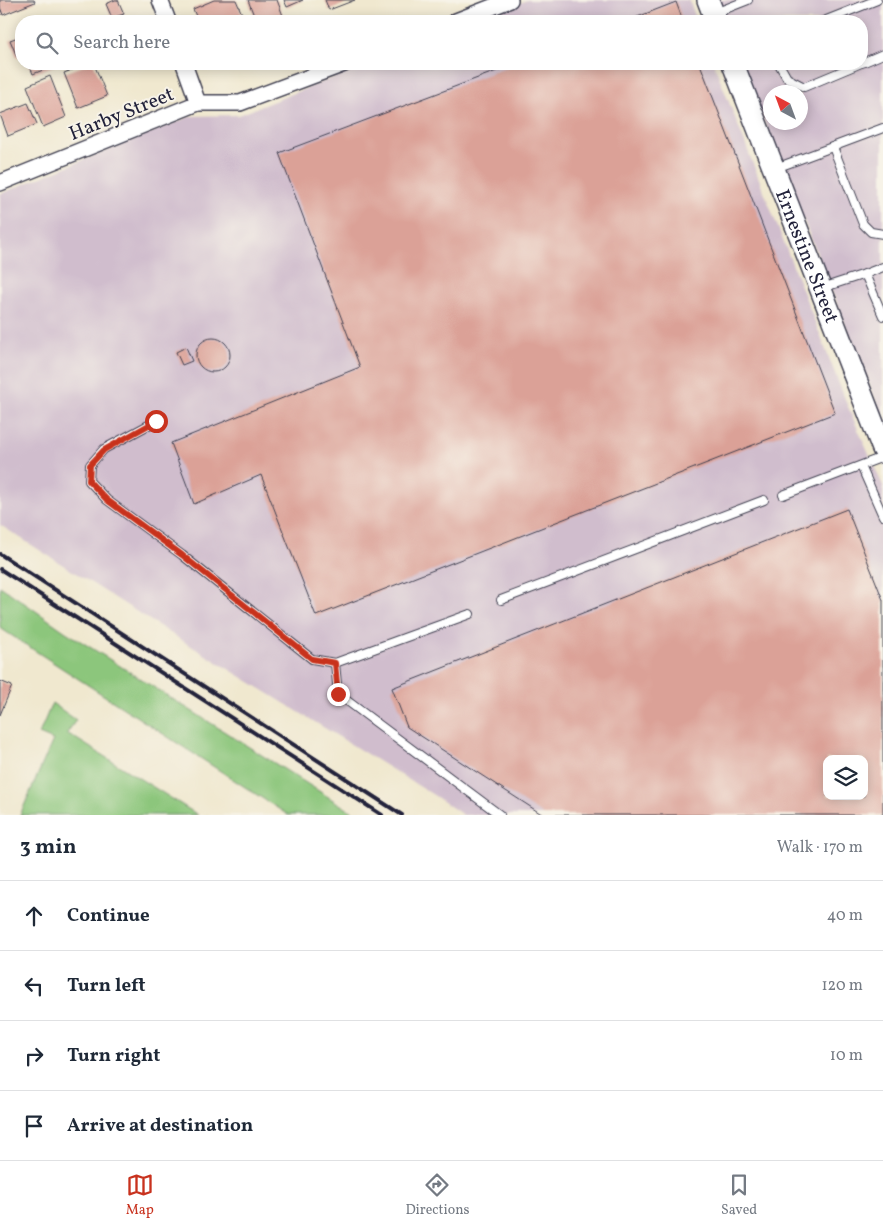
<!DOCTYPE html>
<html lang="en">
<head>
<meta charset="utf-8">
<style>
  body { margin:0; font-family:Vollkorn,serif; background:#f6f6f7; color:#1f2937 }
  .controls { position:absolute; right:15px; bottom:15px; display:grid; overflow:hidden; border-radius:10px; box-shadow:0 2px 12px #0003 }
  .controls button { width:45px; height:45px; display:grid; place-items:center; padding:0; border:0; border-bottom:1px solid #e0e1e3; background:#fff; color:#1f2937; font:25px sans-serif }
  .compass { position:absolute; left:763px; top:85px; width:45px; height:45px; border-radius:50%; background:#fff; box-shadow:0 2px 12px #0003; rotate:319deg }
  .stop { position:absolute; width:15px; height:15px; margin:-11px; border:4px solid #c8321e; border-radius:50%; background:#fff }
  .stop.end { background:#c8321e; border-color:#fff; box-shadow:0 1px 5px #0008 }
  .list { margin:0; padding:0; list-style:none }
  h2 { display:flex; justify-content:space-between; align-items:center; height:65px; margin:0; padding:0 20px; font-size:21px }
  h2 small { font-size:16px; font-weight:400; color:#747a83 }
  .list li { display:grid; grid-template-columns:32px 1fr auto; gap:15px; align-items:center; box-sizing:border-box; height:70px; padding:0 20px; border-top:1px solid #e0e1e3 }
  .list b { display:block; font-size:19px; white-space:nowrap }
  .list em { font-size:16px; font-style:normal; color:#747a83 }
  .icon { flex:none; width:28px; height:28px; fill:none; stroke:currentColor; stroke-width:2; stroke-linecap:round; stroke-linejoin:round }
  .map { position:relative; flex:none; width:883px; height:815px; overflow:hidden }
  .search { position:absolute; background:#fff; box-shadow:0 2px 12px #0003; left:15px; right:15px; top:15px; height:55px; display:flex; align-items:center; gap:12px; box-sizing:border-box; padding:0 18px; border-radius:20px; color:#747a83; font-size:19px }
  .sheet { height:345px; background:#fff }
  nav { display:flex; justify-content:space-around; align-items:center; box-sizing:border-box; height:70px; border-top:1px solid #e0e1e3; background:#fff; font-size:14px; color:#747a83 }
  nav a { display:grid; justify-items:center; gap:2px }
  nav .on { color:#c8321e }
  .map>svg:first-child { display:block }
  .industrial { fill:#d0bdcd; fill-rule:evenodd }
  .green { fill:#8cc67b; stroke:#57745b }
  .building { fill:#dba197; fill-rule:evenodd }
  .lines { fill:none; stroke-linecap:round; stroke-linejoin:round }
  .lane-casing { stroke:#414051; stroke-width:10 }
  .street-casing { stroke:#414051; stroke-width:18 }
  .secondary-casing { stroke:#414051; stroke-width:24 }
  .lane { stroke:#fff; stroke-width:8 }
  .street { stroke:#fff; stroke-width:15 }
  .secondary { stroke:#fff; stroke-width:21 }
  .rail { stroke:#22223b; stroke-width:4 }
  .route { stroke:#c8321e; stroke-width:6 }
  .labels { text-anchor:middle; stroke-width:4; stroke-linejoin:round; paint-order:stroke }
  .street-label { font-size:20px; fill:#22223b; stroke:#f7f3e8 }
</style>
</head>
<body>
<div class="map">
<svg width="883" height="815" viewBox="0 0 883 815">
  <rect width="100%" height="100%" fill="#f7f3e8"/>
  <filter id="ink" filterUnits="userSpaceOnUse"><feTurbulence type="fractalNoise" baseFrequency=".02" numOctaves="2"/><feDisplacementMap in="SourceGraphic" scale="10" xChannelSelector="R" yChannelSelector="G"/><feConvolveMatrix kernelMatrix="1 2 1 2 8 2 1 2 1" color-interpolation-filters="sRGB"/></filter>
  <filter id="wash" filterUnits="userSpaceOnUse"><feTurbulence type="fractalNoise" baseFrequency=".0096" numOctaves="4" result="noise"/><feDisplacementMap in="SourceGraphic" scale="20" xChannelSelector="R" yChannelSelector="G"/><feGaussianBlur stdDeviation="1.12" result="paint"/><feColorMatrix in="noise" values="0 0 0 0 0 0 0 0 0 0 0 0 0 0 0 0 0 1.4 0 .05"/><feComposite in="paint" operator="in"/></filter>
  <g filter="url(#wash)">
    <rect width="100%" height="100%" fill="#f0e8cf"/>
    <g class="industrial">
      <polygon points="527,0 689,0 697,21 474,21"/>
      <path d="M716 0H883V418L741 64H862V21H724ZM770 92H800V122H770Z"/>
      <path d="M368 64H714L849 409 883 486V815H463L435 796 178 638 0 525V194L191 116 239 115ZM827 759H864V796H827Z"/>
    </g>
    <g class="green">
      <polygon points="0,586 66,632 357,815 288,815 0,628"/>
      <polygon points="52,703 76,720 67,733 198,815 20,815 53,740 39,734"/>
    </g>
    <g id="blocks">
      <g class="building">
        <polygon points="0,0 34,0 35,2 3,15 0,7"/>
        <polygon points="115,0 118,0 124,14 112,18 106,4"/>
        <polygon points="214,0 236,0 245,21 198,21 193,9"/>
        <polygon points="248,0 277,0 285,21 256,21"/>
        <polygon points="284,0 303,0 287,7"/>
        <polygon points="325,0 355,0 329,10"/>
        <polygon points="676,2 683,21 627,21"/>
        <polygon points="21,36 21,55 17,57 10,40"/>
        <polygon points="29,64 58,64 33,74"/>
        <polygon points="88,64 94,64 107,96 78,108 64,73"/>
        <polygon points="515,64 700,64 835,413 316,616 261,475 194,504 171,443 360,367 279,153"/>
        <polygon points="50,76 66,117 43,127 27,86"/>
        <polygon points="28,103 37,124 8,136 0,114"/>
        <circle cx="213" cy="355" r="17"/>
        <polygon points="186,347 192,361 182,365 176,352"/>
        <path d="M847 509 883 600V815H543L407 727 392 688ZM827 759H864V796H827Z"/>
        <polygon points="0,681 12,686 0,715"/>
      </g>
    </g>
  </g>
  <g filter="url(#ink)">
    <use href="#blocks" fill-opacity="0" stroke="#414051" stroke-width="1"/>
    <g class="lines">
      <defs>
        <g id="lane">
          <polyline points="715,13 748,0"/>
          <polyline points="824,21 877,0"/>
          <polyline points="862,63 883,54"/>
          <polyline points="779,64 787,78 804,87 859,64"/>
          <polyline points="833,147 863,224 871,232 883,234"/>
          <polyline points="776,168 883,128"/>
          <polyline points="865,274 883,267"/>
          <polyline points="822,288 865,274 883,316"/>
          <polyline points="156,421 104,449 90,465 89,481 107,500 182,555 312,659 335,663 470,614"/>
          <polyline points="861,466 883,516"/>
          <polyline points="783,495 883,457"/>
          <polyline points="501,600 764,500"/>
          <polyline points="335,663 338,694 500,815"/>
        </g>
        <g id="street">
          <polyline points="160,0 168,21"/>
          <polyline points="456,21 510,0"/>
          <polyline points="184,64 198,103"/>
          <polyline points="0,183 198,103 240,103 344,64"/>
        </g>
        <g id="secondary">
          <polyline points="708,0 716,21"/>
          <path id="s1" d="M733 64 883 449"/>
        </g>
      </defs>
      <use href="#lane" class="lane-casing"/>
      <use href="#street" class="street-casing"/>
      <use href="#secondary" class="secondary-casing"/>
      <use href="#lane" class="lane"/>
      <use href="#street" class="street"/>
      <use href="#secondary" class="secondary"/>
      <g class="rail">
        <polyline points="0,554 402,815"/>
        <polyline points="0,569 382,815"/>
      </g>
    </g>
  </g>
  <g class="lines" filter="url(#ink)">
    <polyline class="route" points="156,421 104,450 90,465 89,481 107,500 182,555 312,659 335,663 338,694"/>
  </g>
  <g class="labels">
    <g class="street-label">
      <text transform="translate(121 113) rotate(-22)" y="7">Harby Street</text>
      <text dy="7" stroke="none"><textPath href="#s1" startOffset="206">Ernestine Street</textPath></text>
    </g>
  </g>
</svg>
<div class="controls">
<button><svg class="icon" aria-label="layers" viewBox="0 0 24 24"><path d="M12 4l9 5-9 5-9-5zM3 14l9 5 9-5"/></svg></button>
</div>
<svg class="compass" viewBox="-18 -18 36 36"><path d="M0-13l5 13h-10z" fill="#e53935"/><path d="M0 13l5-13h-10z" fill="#747a83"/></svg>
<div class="stop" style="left:156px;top:421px"></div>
<div class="stop end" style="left:338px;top:694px"></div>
<div class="search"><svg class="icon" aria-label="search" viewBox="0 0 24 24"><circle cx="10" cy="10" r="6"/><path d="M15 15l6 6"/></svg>Search here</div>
</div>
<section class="sheet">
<h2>3 min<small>Walk · 170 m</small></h2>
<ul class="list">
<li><svg class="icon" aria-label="ahead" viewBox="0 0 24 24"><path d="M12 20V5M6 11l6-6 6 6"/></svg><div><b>Continue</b></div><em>40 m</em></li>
<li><svg class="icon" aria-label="left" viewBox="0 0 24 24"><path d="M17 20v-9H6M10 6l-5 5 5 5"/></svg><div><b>Turn left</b></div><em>120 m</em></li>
<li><svg class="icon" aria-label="right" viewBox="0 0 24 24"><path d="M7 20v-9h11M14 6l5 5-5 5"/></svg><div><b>Turn right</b></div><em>10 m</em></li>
<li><svg class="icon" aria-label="arrive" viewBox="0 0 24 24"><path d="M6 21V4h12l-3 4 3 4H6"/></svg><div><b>Arrive at destination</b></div></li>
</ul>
</section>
<nav>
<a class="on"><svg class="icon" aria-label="map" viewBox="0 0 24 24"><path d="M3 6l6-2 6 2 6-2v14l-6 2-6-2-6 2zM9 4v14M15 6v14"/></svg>Map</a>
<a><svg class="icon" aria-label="directions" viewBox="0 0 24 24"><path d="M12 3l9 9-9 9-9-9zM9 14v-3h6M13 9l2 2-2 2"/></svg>Directions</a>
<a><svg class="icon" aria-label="saved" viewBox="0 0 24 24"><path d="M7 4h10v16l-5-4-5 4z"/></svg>Saved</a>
</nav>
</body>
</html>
